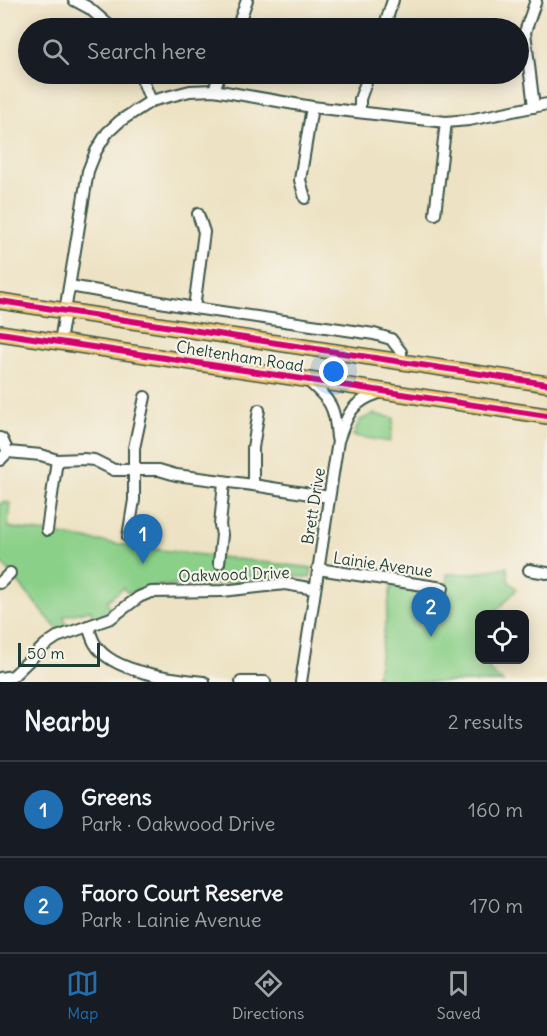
<!DOCTYPE html>
<html lang="en">
<head>
<meta charset="utf-8">
<style>
  body { margin:0; font-family:Delius,sans-serif; background:#20242c; color:#f1f3f6 }
  .controls { position:absolute; right:18px; bottom:18px; display:grid; overflow:hidden; border-radius:12px; box-shadow:0 3px 15px #0003 }
  .controls button { width:54px; height:54px; display:grid; place-items:center; padding:0; border:0; border-bottom:2px solid #363941; background:#171b24; color:#f1f3f6; font:30px sans-serif }
  .scale { position:absolute; left:18px; bottom:15px; width:82px; box-sizing:border-box; padding-left:6px; border:3px solid #1f3d34; border-top:0; font-size:16px; line-height:21px; white-space:nowrap; color:#1f3d34; -webkit-text-stroke:4px #f7f3e8; paint-order:stroke }
  .you { position:absolute; left:334px; top:372px; width:21px; height:21px; margin:-15px; border:4px solid #fff; border-radius:50%; background:#1a73e8; box-shadow:0 0 0 9px #1a73e833 }
  .badge { display:grid; place-items:center; width:39px; height:39px; border-radius:50%; background:#1f6fb2; color:#fff; font-size:20px; font-weight:700 }
  .pin { position:absolute; translate:-50% -50px; filter:drop-shadow(0 2px 3px #0008) }
  .pin::after { content:''; position:absolute; top:32px; width:21px; height:18px; background:inherit; clip-path:polygon(0 0,100% 0,50% 100%) }
  .list { margin:0; padding:0; list-style:none }
  h2 { display:flex; justify-content:space-between; align-items:center; height:78px; margin:0; padding:0 24px; font-size:26px }
  h2 small { font-size:20px; font-weight:400; color:#9ea1a6 }
  .list li { display:grid; grid-template-columns:39px 1fr auto; gap:18px; align-items:center; box-sizing:border-box; height:96px; padding:0 24px; border-top:2px solid #363941 }
  .list b { display:block; font-size:22px; white-space:nowrap }
  .list p { margin:0; font-size:20px; white-space:nowrap; color:#9ea1a6 }
  .list em { font-size:20px; font-style:normal; color:#9ea1a6 }
  .icon { flex:none; width:33px; height:33px; fill:none; stroke:currentColor; stroke-width:2; stroke-linecap:round; stroke-linejoin:round }
  .map { position:relative; flex:none; width:547px; height:682px; overflow:hidden }
  .search { position:absolute; background:#171b24; box-shadow:0 3px 15px #0003; left:18px; right:18px; top:18px; height:66px; display:flex; align-items:center; gap:15px; box-sizing:border-box; padding:0 21px; border-radius:33px; color:#9ea1a6; font-size:22px }
  .sheet { height:270px; background:#171b24 }
  nav { display:flex; justify-content:space-around; align-items:center; box-sizing:border-box; height:84px; border-top:2px solid #363941; background:#171b24; font-size:16px; color:#9ea1a6 }
  nav a { display:grid; justify-items:center; gap:3px }
  nav .on { color:#1f6fb2 }
  .map>svg:first-child { display:block }
  .green { fill:#8bd089; stroke:#55865e; stroke-width:1.5 }
  .lines { fill:none; stroke-linecap:round; stroke-linejoin:round }
  .street-casing { stroke:#3e5649; stroke-width:14 }
  .primary-casing { stroke:#3e5649; stroke-width:18 }
  .street { stroke:#fff; stroke-width:10 }
  .primary { stroke:#eec469; stroke-width:15 }
  .cycleway-casing { stroke:#f7f3e8; stroke-width:10 }
  .cycleway { stroke:#d6006c; stroke-width:6 }
  .labels { text-anchor:middle; stroke-width:4.5; stroke-linejoin:round; paint-order:stroke }
  .street-label { font-size:16px; fill:#1f3d34; stroke:#f7f3e8 }
</style>
</head>
<body>
<div class="map">
<svg width="547" height="682" viewBox="0 0 547 682">
  <rect width="100%" height="100%" fill="#f7f3e8"/>
  <filter id="ink" filterUnits="userSpaceOnUse"><feTurbulence type="fractalNoise" baseFrequency=".0167" numOctaves="2"/><feDisplacementMap in="SourceGraphic" scale="12" xChannelSelector="R" yChannelSelector="G"/><feConvolveMatrix kernelMatrix="1 2 1 2 8 2 1 2 1" color-interpolation-filters="sRGB"/></filter>
  <filter id="wash" filterUnits="userSpaceOnUse"><feTurbulence type="fractalNoise" baseFrequency=".008" numOctaves="4" result="noise"/><feDisplacementMap in="SourceGraphic" scale="24" xChannelSelector="R" yChannelSelector="G"/><feGaussianBlur stdDeviation="1.35" result="paint"/><feColorMatrix in="noise" values="0 0 0 0 0 0 0 0 0 0 0 0 0 0 0 0 0 1.4 0 .05"/><feComposite in="paint" operator="in"/></filter>
  <g filter="url(#wash)">
    <rect width="100%" height="100%" fill="#ede2c3"/>
    <g class="green">
      <polygon points="373,414 394,418 390,442 353,436 360,420"/>
      <polygon points="4,502 10,503 8,527 144,548 312,568 310,578 285,575 237,583 157,586 128,593 123,588 107,601 111,611 93,618 91,610 64,616 67,626 58,630 0,561 0,503"/>
      <polygon points="507,567 509,582 517,589 494,614 480,614 480,660 490,660 489,670 503,682 376,682 391,587 446,593 447,574 468,574"/>
    </g>
  </g>
  <g filter="url(#ink)">
    <g class="lines">
      <defs>
        <g id="street">
          <polyline points="74,0 89,8 112,28"/>
          <polyline points="237,28 247,0"/>
          <polyline points="384,28 393,0"/>
          <polyline points="140,74 151,101"/>
          <polyline points="214,90 220,74"/>
          <polyline points="534,107 525,32 536,0"/>
          <polyline points="360,112 360,99 369,74"/>
          <polyline points="305,198 300,180 312,107"/>
          <polyline points="435,214 446,122"/>
          <polyline points="70,286 194,308 374,334 391,339 401,352 401,362"/>
          <polyline points="194,308 204,232 198,214"/>
          <polyline points="60,342 88,171 96,151 107,133 120,121 151,101 190,91 214,90 312,107 446,122 469,120 547,104"/>
          <path d="M307 380C331 401 335 406 337 438"/>
          <polyline points="0,438 2,439 8,452"/>
          <polyline points="0,460 8,452 41,455 57,460 83,459 94,460 114,470 159,470 176,475 253,485 329,497"/>
          <polyline points="253,485 253,448 259,410"/>
          <polyline points="47,530 57,460"/>
          <polyline points="128,537 134,500 134,448 145,397"/>
          <polyline points="219,563 222,535 220,525 224,482"/>
          <polyline points="318,569 443,588"/>
          <polyline points="529,570 547,573"/>
          <polyline points="0,583 10,573"/>
          <path d="M88 626C90 632 92 639 95 644 112 673 174 679 204 682"/>
          <polyline points="0,678 13,676 45,645 57,637 111,618 139,597 151,592 222,591 285,584 315,589"/>
          <polyline points="241,682 265,682"/>
          <path d="M301 682 338 441C347 415 351 402 379 393"/>
        </g>
        <g id="primary">
          <polyline points="0,301 547,384"/>
          <polyline points="0,333 547,416"/>
        </g>
      </defs>
      <use href="#street" class="street-casing"/>
      <use href="#primary" class="primary-casing"/>
      <use href="#street" class="street"/>
      <use href="#primary" class="primary"/>
      <defs>
        <g id="cycleway">
          <polyline points="0,301 547,384"/>
          <polyline points="0,333 547,416"/>
        </g>
      </defs>
      <use href="#cycleway" class="cycleway-casing"/>
      <use href="#cycleway" class="cycleway"/>
    </g>
  </g>
  <g class="labels">
    <g class="street-label">
      <text transform="translate(240 356) rotate(9)" y="6">Cheltenham Road</text>
      <text transform="translate(313 506) rotate(-81)" y="6">Brett Drive</text>
      <text transform="translate(383 564) rotate(8)" y="6">Lainie Avenue</text>
      <text transform="translate(234 574) rotate(-2)" y="6">Oakwood Drive</text>
    </g>
  </g>
</svg>
<div class="controls">
<button><svg class="icon" aria-label="locate" viewBox="0 0 24 24"><circle cx="12" cy="12" r="6"/><path d="M12 2v4M12 18v4M2 12h4M18 12h4"/></svg></button>
</div>
<div class="scale">50 m</div>
<div class="you"></div>
<div class="pin badge" style="left:143px;top:564px">1</div>
<div class="pin badge" style="left:431px;top:637px">2</div>
<div class="search"><svg class="icon" aria-label="search" viewBox="0 0 24 24"><circle cx="10" cy="10" r="6"/><path d="M15 15l6 6"/></svg>Search here</div>
</div>
<section class="sheet">
<h2>Nearby<small>2 results</small></h2>
<ul class="list">
<li><span class="badge">1</span><div><b>Greens</b><p>Park · Oakwood Drive</p></div><em>160 m</em></li>
<li><span class="badge">2</span><div><b>Faoro Court Reserve</b><p>Park · Lainie Avenue</p></div><em>170 m</em></li>
</ul>
</section>
<nav>
<a class="on"><svg class="icon" aria-label="map" viewBox="0 0 24 24"><path d="M3 6l6-2 6 2 6-2v14l-6 2-6-2-6 2zM9 4v14M15 6v14"/></svg>Map</a>
<a><svg class="icon" aria-label="directions" viewBox="0 0 24 24"><path d="M12 3l9 9-9 9-9-9zM9 14v-3h6M13 9l2 2-2 2"/></svg>Directions</a>
<a><svg class="icon" aria-label="saved" viewBox="0 0 24 24"><path d="M7 4h10v16l-5-4-5 4z"/></svg>Saved</a>
</nav>
</body>
</html>
